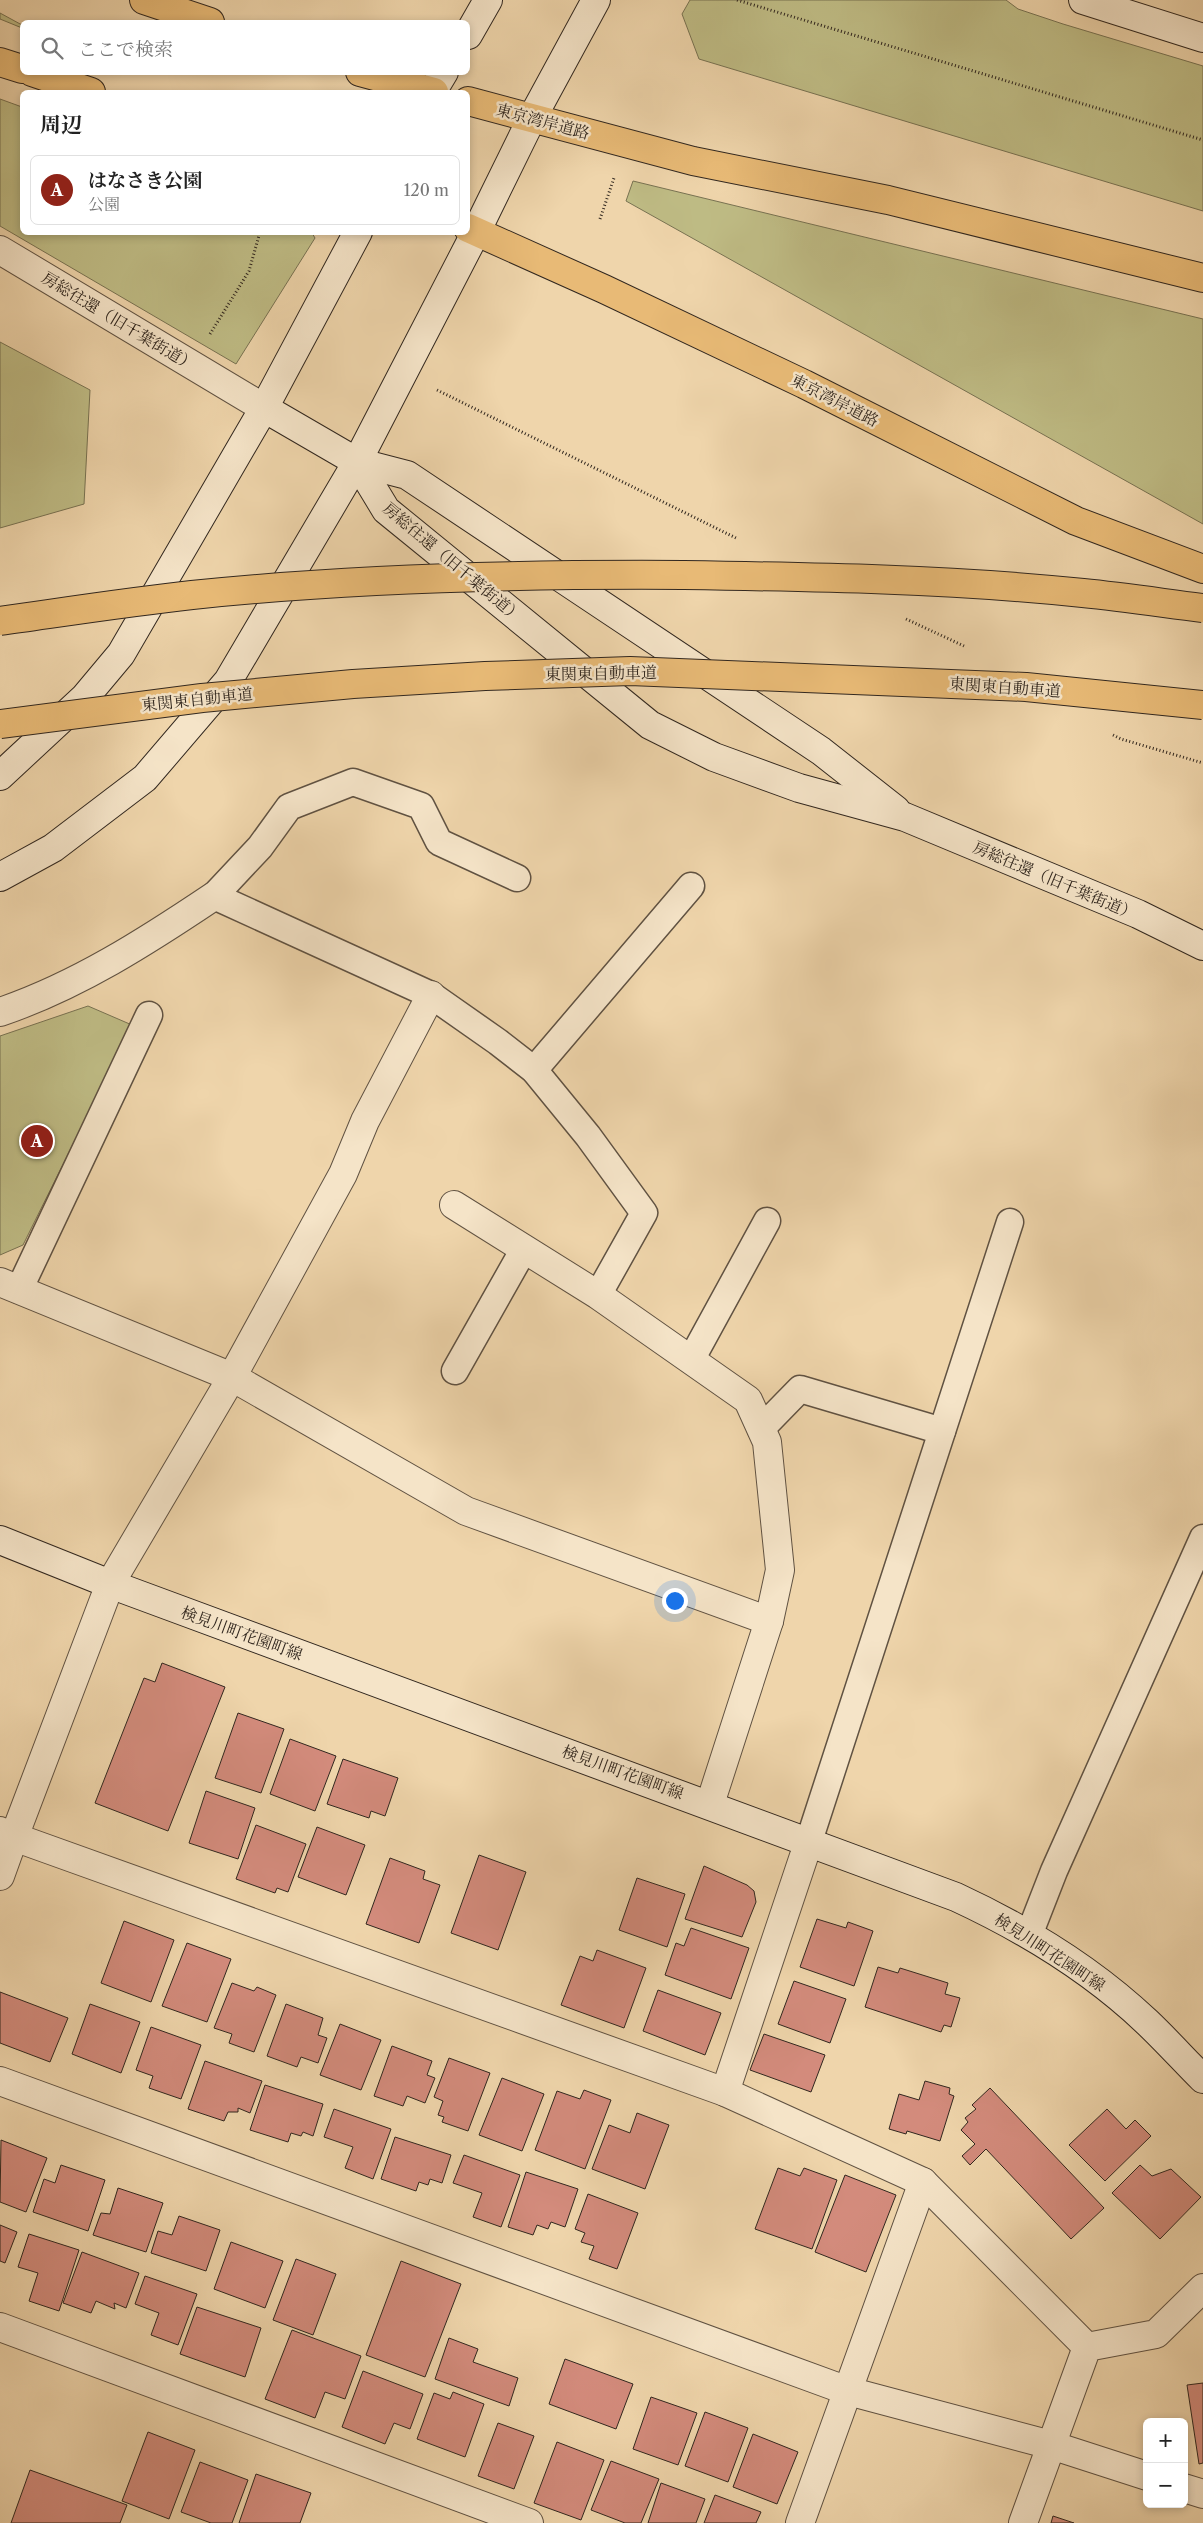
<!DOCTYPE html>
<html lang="ja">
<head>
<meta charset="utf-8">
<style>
  body { margin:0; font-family:"Libre Caslon Text","Noto Serif JP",serif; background:#f6f6f6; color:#222 }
  .controls { position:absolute; right:15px; bottom:15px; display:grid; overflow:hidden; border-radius:8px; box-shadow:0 2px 8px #0003 }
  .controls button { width:45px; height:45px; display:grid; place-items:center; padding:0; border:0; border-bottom:1px solid #e0e0e0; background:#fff; color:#222; font:25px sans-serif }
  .you { position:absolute; left:674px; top:1600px; width:18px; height:18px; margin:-12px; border:4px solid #fff; border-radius:50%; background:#1a73e8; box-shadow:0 0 0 8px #1a73e833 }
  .badge { display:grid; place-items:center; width:32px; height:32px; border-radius:50%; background:#8f2418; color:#fff; font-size:16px; font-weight:700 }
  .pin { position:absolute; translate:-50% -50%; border:2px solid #fff; box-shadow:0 1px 5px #0006 }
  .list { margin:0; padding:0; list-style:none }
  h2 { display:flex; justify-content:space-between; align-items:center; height:65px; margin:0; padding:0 20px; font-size:21px }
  h2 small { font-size:16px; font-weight:400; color:#767676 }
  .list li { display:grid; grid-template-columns:32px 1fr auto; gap:15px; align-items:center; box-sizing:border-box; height:70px; margin:0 10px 10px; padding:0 10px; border:1px solid #e0e0e0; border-radius:8px }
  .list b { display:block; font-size:19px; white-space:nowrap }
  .list p { margin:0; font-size:16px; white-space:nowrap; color:#767676 }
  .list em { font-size:16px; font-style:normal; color:#767676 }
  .icon { flex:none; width:28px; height:28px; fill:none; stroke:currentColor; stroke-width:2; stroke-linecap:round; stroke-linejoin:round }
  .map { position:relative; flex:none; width:1203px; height:2523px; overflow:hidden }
  .search { position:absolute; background:#fff; box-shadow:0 2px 8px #0003; left:20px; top:20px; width:450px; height:55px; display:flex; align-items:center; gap:12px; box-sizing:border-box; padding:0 18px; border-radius:8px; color:#767676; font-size:19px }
  .panel { position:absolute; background:#fff; box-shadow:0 2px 8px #0003; left:20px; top:90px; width:450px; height:145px; border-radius:8px }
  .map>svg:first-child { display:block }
  .green { fill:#bfbc85; stroke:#787252 }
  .building { fill:#d38b7c; stroke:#31271f }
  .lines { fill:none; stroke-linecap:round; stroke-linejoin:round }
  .lane-casing { stroke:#605242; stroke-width:29 }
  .street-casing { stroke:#605242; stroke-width:30 }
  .secondary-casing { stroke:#31271f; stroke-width:30 }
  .highway-casing { stroke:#31271f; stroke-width:30 }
  .path { stroke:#31271f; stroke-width:3; stroke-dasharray:1 2.5; stroke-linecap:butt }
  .lane { stroke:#f5e4c8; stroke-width:26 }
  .street { stroke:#f5e4c8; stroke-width:28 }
  .secondary { stroke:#f5e4c8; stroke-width:28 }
  .highway { stroke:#e8ba76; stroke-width:28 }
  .highway-bridge-casing { stroke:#31271f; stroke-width:30; stroke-linecap:butt }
  .highway-bridge { stroke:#e8ba76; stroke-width:28 }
  .labels { text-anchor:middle; stroke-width:5; stroke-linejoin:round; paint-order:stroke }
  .street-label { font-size:16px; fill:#31271f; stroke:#f5e4c8 }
</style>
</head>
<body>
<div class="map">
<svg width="1203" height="2523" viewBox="0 0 1203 2523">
  <rect width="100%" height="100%" fill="#efd5ab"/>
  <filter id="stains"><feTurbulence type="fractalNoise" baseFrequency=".004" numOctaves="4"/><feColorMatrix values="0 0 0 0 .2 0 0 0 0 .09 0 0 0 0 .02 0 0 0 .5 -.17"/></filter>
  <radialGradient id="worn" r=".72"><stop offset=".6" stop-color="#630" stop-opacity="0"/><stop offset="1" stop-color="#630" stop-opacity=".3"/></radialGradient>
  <g class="green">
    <polygon points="690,0 1006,0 1018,9 1063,24 1203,66 1203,211 699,59 682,14"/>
    <polygon points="0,13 22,25 22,28 0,19"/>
    <polygon points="0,99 22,107 22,232 312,233 315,238 236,364 0,226"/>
    <polygon points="633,181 1203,319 1203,524 626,201"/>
    <polygon points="0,342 90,390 84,504 0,528"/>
    <polygon points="88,1006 132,1025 23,1245 0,1255 0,1036"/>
  </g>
  <g class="building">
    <polygon points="162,1663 225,1687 168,1831 95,1803 144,1678 155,1682"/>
    <polygon points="238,1713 284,1729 261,1793 215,1778"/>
    <polygon points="290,1739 336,1756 315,1811 270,1794"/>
    <polygon points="343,1759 398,1778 385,1816 371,1811 369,1818 327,1804"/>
    <polygon points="206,1791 255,1808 238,1859 189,1843"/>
    <polygon points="256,1825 306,1844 288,1892 277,1888 275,1893 236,1879"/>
    <polygon points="317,1827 365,1845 346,1895 298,1877"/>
    <polygon points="479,1855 526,1872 498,1950 451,1933"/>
    <polygon points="390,1858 425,1871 423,1879 440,1885 419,1943 366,1924"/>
    <polygon points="704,1866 747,1885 754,1891 756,1902 742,1937 685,1919"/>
    <polygon points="637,1878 685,1894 667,1947 619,1930"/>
    <polygon points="817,1919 846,1928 848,1922 873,1931 854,1986 800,1967"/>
    <polygon points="124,1921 174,1940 151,2002 101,1983"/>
    <polygon points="691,1928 749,1948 731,1999 665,1975 676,1943 684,1946"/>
    <polygon points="187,1943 231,1959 207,2022 162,2006"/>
    <polygon points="597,1950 646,1968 624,2028 561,2005 580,1956 593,1961"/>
    <polygon points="878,1967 898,1973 900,1968 948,1983 945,1994 960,1998 951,2027 944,2025 941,2032 865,2007"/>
    <polygon points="794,1981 846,1999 830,2043 778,2024"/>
    <polygon points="232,1983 254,1991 257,1987 276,1995 254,2052 229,2043 232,2034 214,2028"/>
    <polygon points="658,1990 721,2013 705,2055 643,2031"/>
    <polygon points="0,1992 68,2018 50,2062 0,2043"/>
    <polygon points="90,2004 140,2022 121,2073 72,2054"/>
    <polygon points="286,2004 323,2018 318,2035 327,2038 318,2063 301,2057 297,2067 267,2056"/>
    <polygon points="340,2024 381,2040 361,2090 320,2075"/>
    <polygon points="151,2027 201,2045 181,2099 149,2088 153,2076 136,2070"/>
    <polygon points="764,2034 825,2055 811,2092 750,2070"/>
    <polygon points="392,2046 432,2061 427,2075 435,2078 425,2103 407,2096 403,2106 374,2096"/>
    <polygon points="449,2058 490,2073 468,2131 442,2122 444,2117 438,2115 443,2101 434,2097"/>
    <polygon points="205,2061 262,2081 250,2113 238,2108 238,2112 228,2112 224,2121 188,2109"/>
    <polygon points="502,2078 544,2094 522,2151 479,2135"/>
    <polygon points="925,2081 950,2088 949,2094 954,2096 940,2141 907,2131 906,2134 889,2129 899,2094 919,2100"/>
    <polygon points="265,2085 323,2104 313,2136 303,2132 301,2136 291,2133 288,2142 250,2130"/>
    <polygon points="990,2088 1104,2208 1071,2239 986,2149 970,2165 962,2156 975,2144 961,2130 968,2122 965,2118 976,2109 972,2105"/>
    <polygon points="584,2090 611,2100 585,2169 535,2150 557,2091 580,2099"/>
    <polygon points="334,2109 391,2129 373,2179 345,2168 353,2147 324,2137"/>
    <polygon points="1107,2109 1126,2129 1135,2120 1151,2136 1105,2181 1069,2145"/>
    <polygon points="637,2113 669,2125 645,2189 592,2169 609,2125 630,2133"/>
    <polygon points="395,2137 451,2155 442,2183 430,2179 428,2185 419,2182 416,2191 381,2179"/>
    <polygon points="1,2140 47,2158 26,2212 0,2202"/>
    <polygon points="464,2155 520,2175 501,2227 473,2217 482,2193 453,2183"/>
    <polygon points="61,2165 105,2180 88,2231 33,2212 44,2179 55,2183"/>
    <polygon points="1140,2165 1152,2176 1171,2169 1201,2197 1160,2239 1112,2193"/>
    <polygon points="778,2168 800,2176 804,2168 837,2180 812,2249 755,2229"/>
    <polygon points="526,2172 578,2189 565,2227 551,2222 548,2229 537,2225 533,2235 508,2227"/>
    <polygon points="845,2175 896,2195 866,2272 815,2252"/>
    <polygon points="118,2188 163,2203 146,2252 93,2235 101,2213 110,2214"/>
    <polygon points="588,2194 638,2213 617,2269 589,2259 594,2246 581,2242 585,2233 575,2229"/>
    <polygon points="179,2216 220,2230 206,2271 151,2253 158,2231 172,2235"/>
    <polygon points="0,2225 17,2232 5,2263 0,2261"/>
    <polygon points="29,2234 79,2250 59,2311 29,2301 38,2273 18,2267"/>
    <polygon points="231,2242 283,2261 265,2308 214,2289"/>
    <polygon points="82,2252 139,2273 126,2308 114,2303 115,2309 96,2301 91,2313 63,2303"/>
    <polygon points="296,2259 336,2274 313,2335 273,2320"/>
    <polygon points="401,2261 461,2284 425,2377 366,2355"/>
    <polygon points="145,2276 197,2294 178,2345 151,2335 159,2313 135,2304"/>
    <polygon points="197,2307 261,2328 245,2377 180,2354"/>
    <polygon points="292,2330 361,2356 345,2399 325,2392 315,2418 265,2399"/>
    <polygon points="449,2338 478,2349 473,2362 518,2378 509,2406 435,2379"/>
    <polygon points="565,2359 633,2384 616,2429 549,2404"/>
    <polygon points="363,2371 423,2394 410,2429 394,2423 385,2444 342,2427"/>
    <polygon points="1203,2383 1203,2463 1199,2464 1187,2385"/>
    <polygon points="453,2392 484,2404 465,2457 417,2439 434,2393 450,2399"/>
    <polygon points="651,2397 697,2413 678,2465 633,2449"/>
    <polygon points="705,2412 748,2428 728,2482 685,2466"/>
    <polygon points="498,2423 534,2436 514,2489 478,2476"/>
    <polygon points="148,2432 195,2450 169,2519 122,2501"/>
    <polygon points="753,2434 798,2452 777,2504 733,2487"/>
    <polygon points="557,2442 604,2460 581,2520 534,2503"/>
    <polygon points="611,2461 659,2479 641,2523 625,2523 591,2510"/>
    <polygon points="200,2462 248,2480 232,2523 211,2523 181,2512"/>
    <polygon points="30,2470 127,2505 120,2523 11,2523"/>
    <polygon points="256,2474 311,2493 300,2523 239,2523"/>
    <polygon points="661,2483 705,2499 696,2523 648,2523"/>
    <polygon points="715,2495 761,2512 756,2523 704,2523"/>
    <polygon points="1053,2516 1074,2523 1051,2523"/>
  </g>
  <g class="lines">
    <defs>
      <g id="lane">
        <polyline points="517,878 439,842 421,806 353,782 289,807 260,847 214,896 431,995 498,1042 534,1070 588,1136 644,1213 598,1295"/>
        <polyline points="534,1070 691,886"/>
        <polyline points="19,1290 149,1015"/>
        <polyline points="691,1360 767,1221"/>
        <polyline points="455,1371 524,1249"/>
        <polyline points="761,1429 800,1389 942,1431"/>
        <polyline points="809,1841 1010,1222"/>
        <polyline points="1029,1935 1054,1871 1203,1538"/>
      </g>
      <g id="street">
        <polyline points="0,250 264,408"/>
        <polyline points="431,995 365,1121 343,1174 232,1377 110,1584 14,1837 725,2092 923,2182 1087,2347"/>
        <path d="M0 1012C77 986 147 941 214 896"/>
        <polyline points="454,1205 598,1295 748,1400 767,1442 780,1570 769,1621 710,1804"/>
        <polyline points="0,1282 232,1377 466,1511 769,1621"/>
        <polyline points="0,1831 14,1837 0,1876"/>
        <polyline points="0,2081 848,2391 1051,2445 1147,2476"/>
        <polyline points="725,2092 809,1841"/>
        <polyline points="0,2327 529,2523"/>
        <polyline points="1184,2488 1203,2494"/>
        <polyline points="800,2523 923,2182"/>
        <polyline points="1023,2523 1087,2347 1156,2334 1203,2288"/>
      </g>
      <g id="secondary">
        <polyline points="1083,0 1203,38"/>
        <polyline points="468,35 488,0"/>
        <polyline points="432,92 444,72"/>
        <polyline points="264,408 357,462 407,475 821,751 896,810"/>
        <polyline points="357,462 386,510 650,725 714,757 799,788 905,817 1138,914 1203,946"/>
        <polyline points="0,776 85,697 121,654 264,408 358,232"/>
        <polyline points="0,877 53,848 145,778 228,681 357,462 476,232 532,118 596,0"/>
        <path d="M0 1540 110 1584 956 1897C1025 1929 1091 1969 1147 2022 1166 2040 1184 2060 1203 2079"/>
      </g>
      <g id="highway">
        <polyline points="144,0 210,22"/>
        <polyline points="0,62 22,69"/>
        <polyline points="32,72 91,92"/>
        <polyline points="360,72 434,92"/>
        <polyline points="468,101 693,161 888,200 1203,278"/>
        <polyline points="468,228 604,289 804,384 1076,521 1203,569"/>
      </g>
    </defs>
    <use href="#lane" class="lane-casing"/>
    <use href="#street" class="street-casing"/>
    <use href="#secondary" class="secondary-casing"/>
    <use href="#highway" class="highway-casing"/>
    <g class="path">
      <polyline points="737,0 1203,140"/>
      <polyline points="600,219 614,178"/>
      <polyline points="210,334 249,271 260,232"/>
      <polyline points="437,390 736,538"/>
      <polyline points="906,619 964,646"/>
      <polyline points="1113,735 1121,739 1203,763"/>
    </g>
    <use href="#lane" class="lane"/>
    <use href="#street" class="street"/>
    <use href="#secondary" class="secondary"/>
    <use href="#highway" class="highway"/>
    <defs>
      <g id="highway-bridge">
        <path d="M0 621C64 612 128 602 192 595 355 578 519 574 683 575 816 577 950 579 1083 593 1123 597 1163 603 1203 608"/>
        <polyline points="0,724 202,698 353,684 485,676 630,671 1026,687 1203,705"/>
      </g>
    </defs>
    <use href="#highway-bridge" class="highway-bridge-casing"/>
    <use href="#highway-bridge" class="highway-bridge"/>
  </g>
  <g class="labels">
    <g class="street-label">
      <text transform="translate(543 121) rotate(15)" y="6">東京湾岸道路</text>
      <text transform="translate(119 321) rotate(31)" y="6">房総往還（旧千葉街道）</text>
      <text transform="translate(835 400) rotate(27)" y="6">東京湾岸道路</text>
      <text transform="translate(453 562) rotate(40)" y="6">房総往還（旧千葉街道）</text>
      <text transform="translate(601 673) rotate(-1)" y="6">東関東自動車道</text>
      <text transform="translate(1005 687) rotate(4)" y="6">東関東自動車道</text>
      <text transform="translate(197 699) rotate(-6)" y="6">東関東自動車道</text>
      <text transform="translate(1055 880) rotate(23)" y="6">房総往還（旧千葉街道）</text>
      <text transform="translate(242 1633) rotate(20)" y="6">検見川町花園町線</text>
      <text transform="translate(623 1772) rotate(20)" y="6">検見川町花園町線</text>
      <text transform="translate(1050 1952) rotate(33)" y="6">検見川町花園町線</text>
    </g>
  </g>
  <rect width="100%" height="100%" filter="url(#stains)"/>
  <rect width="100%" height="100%" fill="url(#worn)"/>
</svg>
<div class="controls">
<button>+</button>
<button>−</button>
</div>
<div class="you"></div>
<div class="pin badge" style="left:37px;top:1141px">A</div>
<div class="search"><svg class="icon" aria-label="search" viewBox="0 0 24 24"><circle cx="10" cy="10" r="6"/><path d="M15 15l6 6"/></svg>ここで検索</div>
<section class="panel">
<h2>周辺<small></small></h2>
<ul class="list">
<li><span class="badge">A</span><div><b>はなさき公園</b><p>公園</p></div><em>120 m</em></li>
</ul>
</section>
</div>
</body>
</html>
